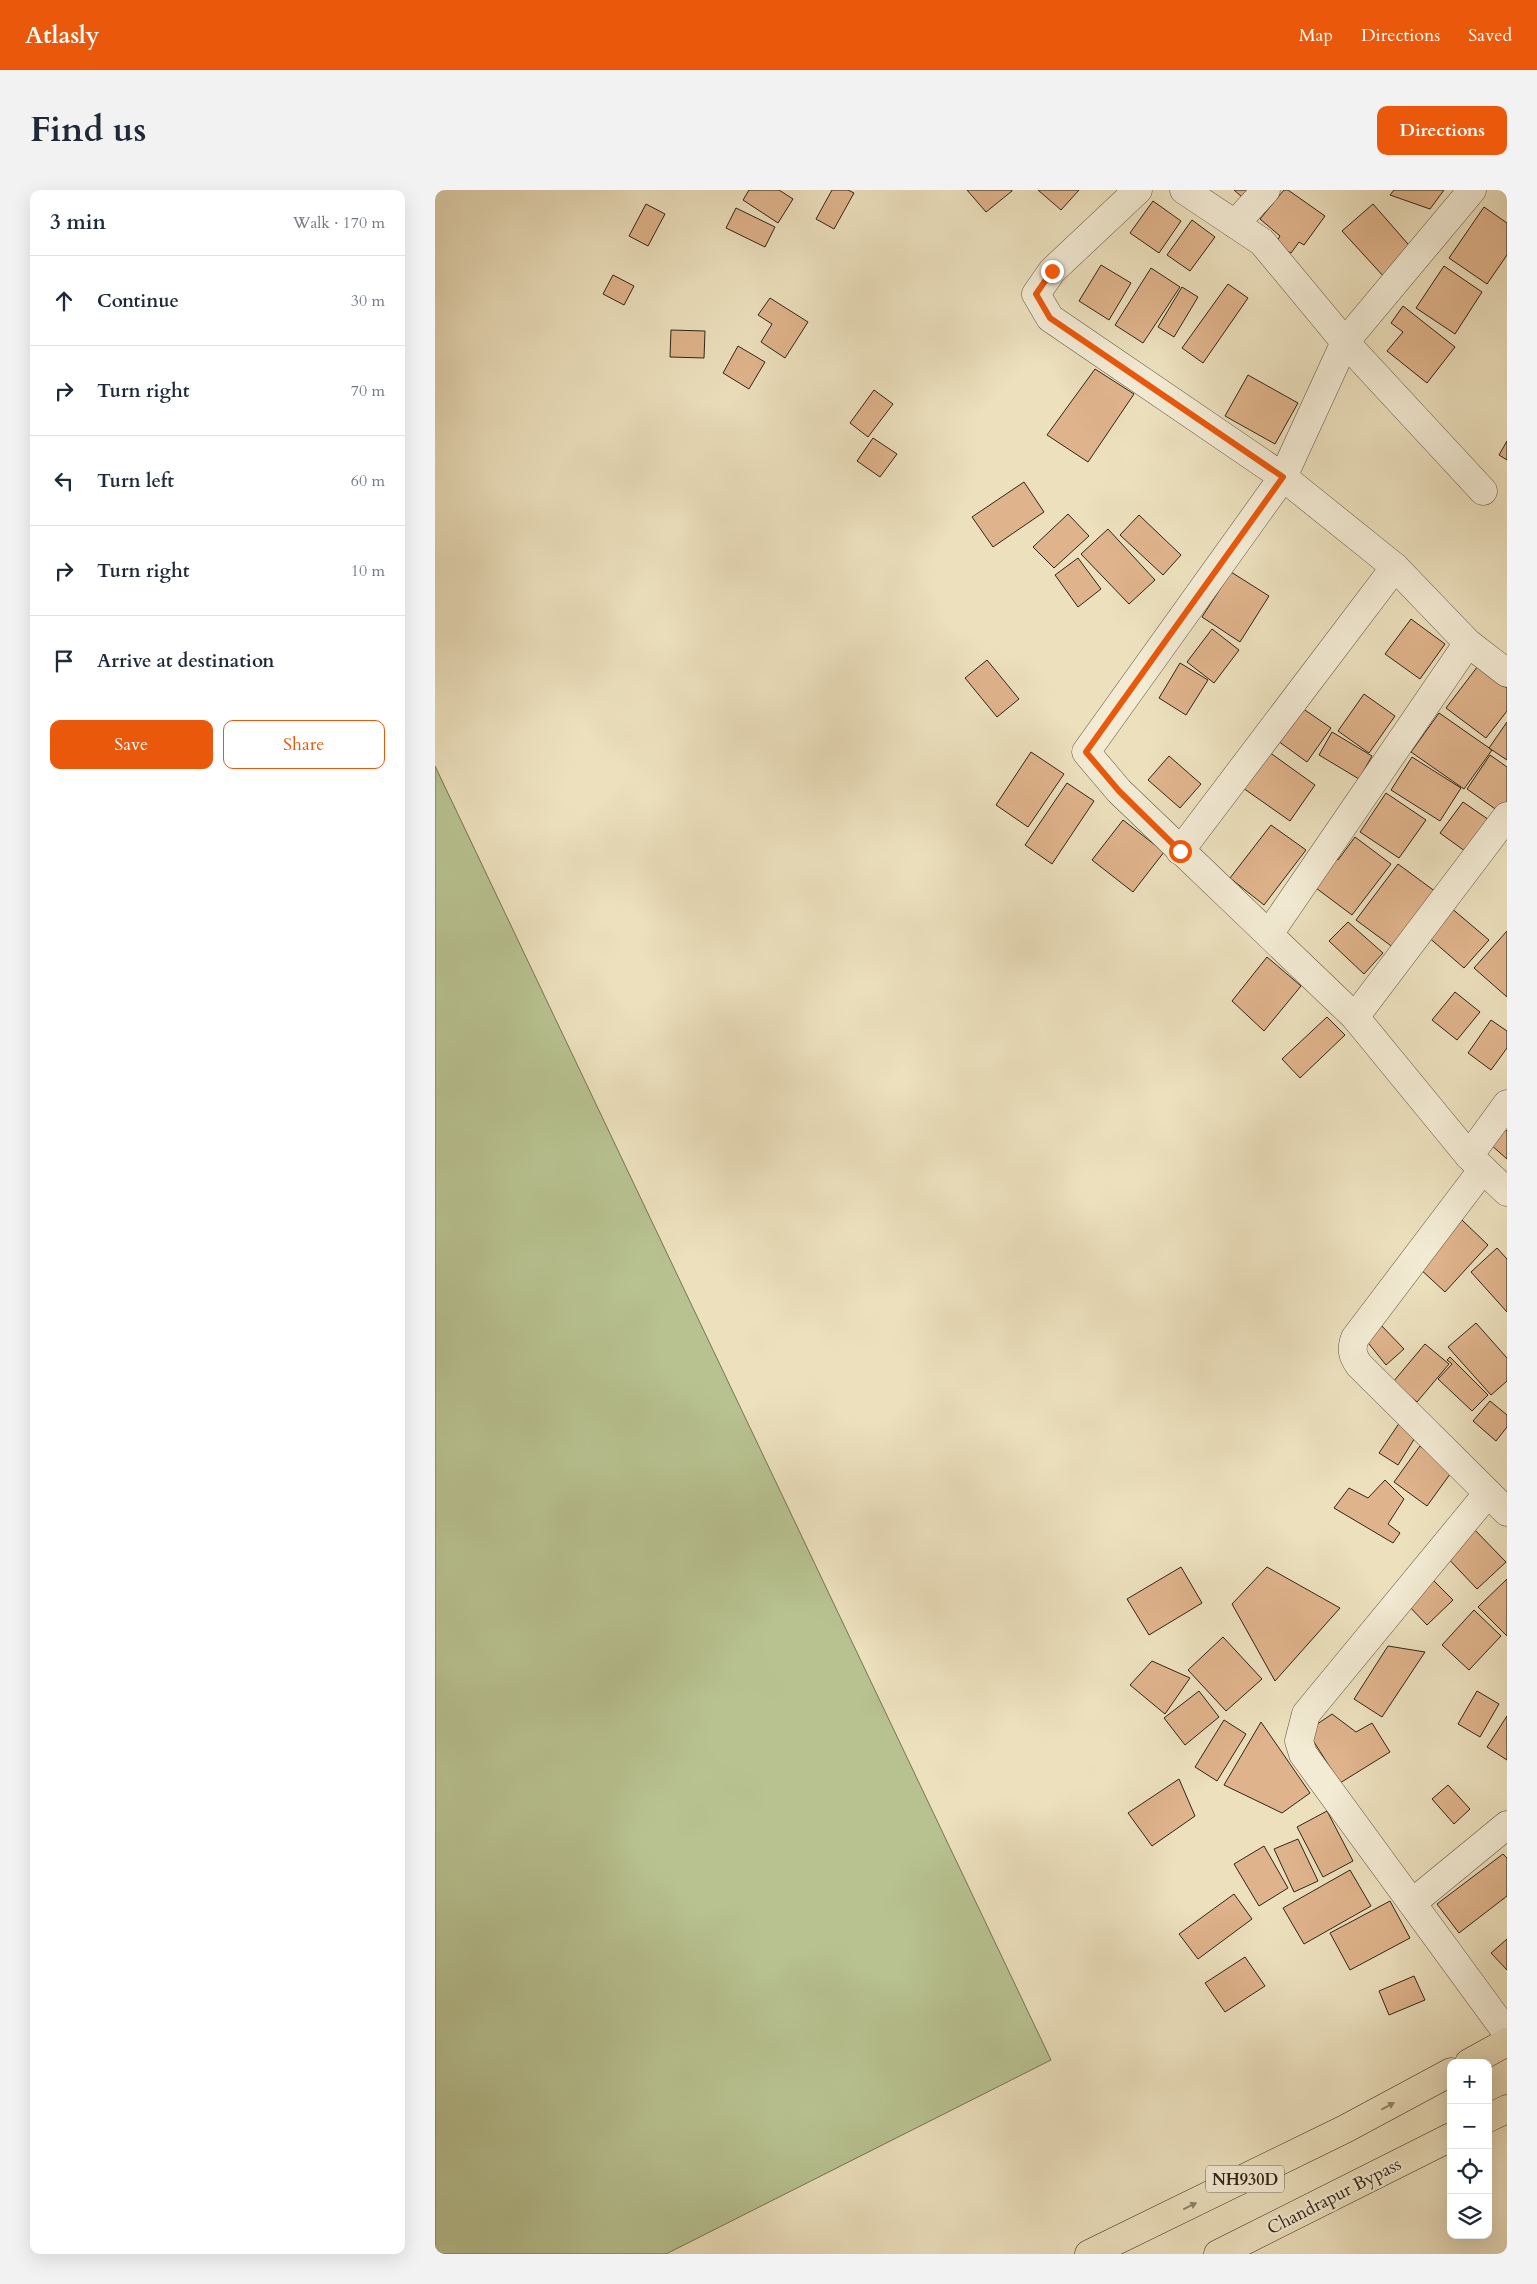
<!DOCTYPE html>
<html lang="en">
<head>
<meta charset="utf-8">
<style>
  body { margin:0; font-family:Cardo,serif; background:#f2f2f3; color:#1f2937 }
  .controls { position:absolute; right:15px; bottom:15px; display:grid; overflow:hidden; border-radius:10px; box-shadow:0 5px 20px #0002 }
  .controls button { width:45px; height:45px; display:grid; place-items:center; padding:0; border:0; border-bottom:1px solid #e0e1e3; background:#fff; color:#1f2937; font:25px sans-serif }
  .stop { position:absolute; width:15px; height:15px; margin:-11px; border:4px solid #ea580c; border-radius:50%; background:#fff }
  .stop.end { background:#ea580c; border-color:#fff; box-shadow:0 1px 5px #0008 }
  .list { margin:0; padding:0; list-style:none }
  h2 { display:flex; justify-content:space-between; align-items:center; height:65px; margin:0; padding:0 20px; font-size:21px }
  h2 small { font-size:16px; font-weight:400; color:#747a83 }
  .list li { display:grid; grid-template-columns:32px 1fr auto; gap:15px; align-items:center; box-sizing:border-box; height:90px; padding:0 20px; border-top:1px solid #e0e1e3 }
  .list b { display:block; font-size:19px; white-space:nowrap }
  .list em { font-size:16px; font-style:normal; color:#747a83 }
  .actions { display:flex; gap:10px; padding:15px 20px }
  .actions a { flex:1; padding:11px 0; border:1px solid #ea580c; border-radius:10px; text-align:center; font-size:18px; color:#ea580c }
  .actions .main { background:#ea580c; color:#fff }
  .icon { flex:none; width:28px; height:28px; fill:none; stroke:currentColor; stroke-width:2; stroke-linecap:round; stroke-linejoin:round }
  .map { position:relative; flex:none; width:1072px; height:2064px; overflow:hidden; border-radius:10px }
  header { display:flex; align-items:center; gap:30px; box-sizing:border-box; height:70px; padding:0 25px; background:#ea580c; color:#fff }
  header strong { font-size:24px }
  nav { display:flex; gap:28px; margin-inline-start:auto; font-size:18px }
  .intro { display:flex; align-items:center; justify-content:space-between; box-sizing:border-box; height:120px; padding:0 30px }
  h1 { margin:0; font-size:35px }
  .button { padding:12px 22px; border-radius:10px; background:#ea580c; color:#fff; font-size:18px; font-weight:700 }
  main { display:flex; gap:30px; padding:0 30px }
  aside { flex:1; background:#fff; border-radius:10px; box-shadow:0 5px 20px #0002 }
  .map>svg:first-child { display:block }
  .green { fill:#b8c291; stroke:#757454 }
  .building { fill:#dfb38b; stroke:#322517 }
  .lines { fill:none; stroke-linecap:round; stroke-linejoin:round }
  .minor-casing { stroke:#605440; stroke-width:29 }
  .highway-casing { stroke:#322517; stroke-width:29 }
  .minor { stroke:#f3ebd4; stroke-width:28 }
  .highway { stroke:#ece0bd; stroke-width:28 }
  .oneway { fill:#8f826a }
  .route { stroke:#ea580c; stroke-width:6 }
  .labels { text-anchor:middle; stroke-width:4.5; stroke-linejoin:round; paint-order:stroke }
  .shield { fill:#f3ebd4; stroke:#6c6050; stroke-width:1 }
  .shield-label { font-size:16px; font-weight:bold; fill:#322517 }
  .street-label { font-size:18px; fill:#322517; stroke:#f3ebd4 }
</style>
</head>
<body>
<header>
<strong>Atlasly</strong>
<nav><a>Map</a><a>Directions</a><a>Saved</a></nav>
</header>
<div class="intro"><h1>Find us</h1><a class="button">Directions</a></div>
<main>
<aside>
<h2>3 min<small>Walk · 170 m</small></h2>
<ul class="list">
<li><svg class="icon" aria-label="ahead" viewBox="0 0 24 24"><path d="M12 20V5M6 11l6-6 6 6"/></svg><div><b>Continue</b></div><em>30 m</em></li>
<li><svg class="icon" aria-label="right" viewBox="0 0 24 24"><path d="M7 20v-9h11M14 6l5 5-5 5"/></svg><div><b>Turn right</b></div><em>70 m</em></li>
<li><svg class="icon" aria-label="left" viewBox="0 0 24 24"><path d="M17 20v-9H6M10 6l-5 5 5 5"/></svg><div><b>Turn left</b></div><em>60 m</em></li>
<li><svg class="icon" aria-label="right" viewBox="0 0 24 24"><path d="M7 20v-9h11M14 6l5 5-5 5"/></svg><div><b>Turn right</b></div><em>10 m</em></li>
<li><svg class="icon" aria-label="arrive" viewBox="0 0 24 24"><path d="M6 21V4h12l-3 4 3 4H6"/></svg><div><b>Arrive at destination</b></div></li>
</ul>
<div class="actions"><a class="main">Save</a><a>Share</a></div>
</aside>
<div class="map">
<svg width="1072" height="2064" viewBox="0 0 1072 2064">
  <rect width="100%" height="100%" fill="#ece0bd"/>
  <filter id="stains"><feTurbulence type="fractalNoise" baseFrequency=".004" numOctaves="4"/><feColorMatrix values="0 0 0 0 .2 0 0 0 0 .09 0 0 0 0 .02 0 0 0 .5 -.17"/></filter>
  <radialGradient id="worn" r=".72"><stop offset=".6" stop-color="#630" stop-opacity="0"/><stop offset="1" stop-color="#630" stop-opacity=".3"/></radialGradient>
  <polygon class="green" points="0,576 616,1870 231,2064 0,2064"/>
  <g class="building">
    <polygon points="314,0 344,0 358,9 343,33 308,10"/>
    <polygon points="397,0 413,0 419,3 399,39 381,29"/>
    <polygon points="532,0 577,0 577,1 551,22"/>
    <polygon points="603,0 644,0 626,20"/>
    <polygon points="799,0 813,0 807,7"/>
    <polygon points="849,0 853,0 890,26 869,55 864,52 856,63 839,56 845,46 825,29"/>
    <polygon points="959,0 1009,0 995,19 955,5"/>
    <polygon points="718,11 746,31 724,63 695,43"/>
    <polygon points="211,14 230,24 213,56 194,46"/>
    <polygon points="938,14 980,62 950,88 907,41"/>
    <polygon points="1049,17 1072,33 1072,65 1052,94 1014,68"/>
    <polygon points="301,18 340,37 330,57 291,38"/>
    <polygon points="757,30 780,47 755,81 732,65"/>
    <polygon points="666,75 696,93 674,130 644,111"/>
    <polygon points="1009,76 1047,102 1020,144 981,118"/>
    <polygon points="716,78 745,97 708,153 680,135"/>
    <polygon points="178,85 199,96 189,115 168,104"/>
    <polygon points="793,94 813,108 768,173 747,158"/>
    <polygon points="747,97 763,107 739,147 723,137"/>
    <polygon points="335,108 373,132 350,168 326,152 337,134 323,125"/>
    <polygon points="968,116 1020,157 992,193 952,161 968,142 956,133"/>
    <polygon points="236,140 270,141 269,168 235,167"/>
    <polygon points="303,156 330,172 314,199 288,183"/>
    <polygon points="660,179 699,204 653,272 612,245"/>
    <polygon points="813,185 863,213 840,254 790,226"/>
    <polygon points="439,200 458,214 433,247 415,233"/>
    <polygon points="438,248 462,264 445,287 422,271"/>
    <polygon points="1072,251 1072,270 1064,265"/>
    <polygon points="589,292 609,322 558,357 537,327"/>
    <polygon points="633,324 654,346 619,378 598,357"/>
    <polygon points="704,325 746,365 728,385 685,345"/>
    <polygon points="673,339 720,390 694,414 646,364"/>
    <polygon points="643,368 666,399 643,417 620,385"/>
    <polygon points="796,382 834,406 805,452 767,427"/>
    <polygon points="976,429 1010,454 985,489 950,464"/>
    <polygon points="777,439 804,460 779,493 752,472"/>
    <polygon points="552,470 584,509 562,527 530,488"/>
    <polygon points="745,473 773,490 751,525 724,508"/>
    <polygon points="1043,476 1072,498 1072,521 1051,548 1011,518"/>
    <polygon points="929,504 960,526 934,563 903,541"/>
    <polygon points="867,518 896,538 872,572 843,551"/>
    <polygon points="1004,523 1057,560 1029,599 976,562"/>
    <polygon points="1072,532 1072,570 1054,558"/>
    <polygon points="897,542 937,566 924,589 884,565"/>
    <polygon points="596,562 629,584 593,637 561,615"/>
    <polygon points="834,562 880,595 855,631 808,598"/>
    <polygon points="1055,565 1072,577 1072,614 1066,623 1032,599"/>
    <polygon points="734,566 766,594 745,618 713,590"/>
    <polygon points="977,567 1026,598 1005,631 956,600"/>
    <polygon points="632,593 659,611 617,674 590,655"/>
    <polygon points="951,603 991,630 964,668 925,642"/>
    <polygon points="1028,612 1057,632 1034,664 1005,643"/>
    <polygon points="688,630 729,662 698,702 657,670"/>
    <polygon points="836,635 871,660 829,715 795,688"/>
    <polygon points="920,647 956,674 917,725 877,695 898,666 903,670"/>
    <polygon points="963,674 1001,702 959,758 921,730"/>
    <polygon points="1015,717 1054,750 1029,778 991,745"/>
    <polygon points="913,732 948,763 929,784 894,751"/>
    <polygon points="1072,741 1072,807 1039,778"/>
    <polygon points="832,767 866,796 829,841 797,811"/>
    <polygon points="1020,802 1045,822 1022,850 997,830"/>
    <polygon points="892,827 910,845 865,888 847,869"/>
    <polygon points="1056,830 1072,841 1072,858 1056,880 1033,863"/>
    <polygon points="1069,938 1072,941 1072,969 1055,954"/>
    <polygon points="1027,1030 1053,1055 1010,1102 983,1077"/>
    <polygon points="1062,1058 1072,1069 1072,1122 1036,1082"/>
    <polygon points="943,1132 969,1159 951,1175 930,1149"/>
    <polygon points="1041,1133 1072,1168 1072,1191 1056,1205 1013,1157"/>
    <polygon points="990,1154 1014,1174 982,1212 958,1192"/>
    <polygon points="1015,1167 1053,1205 1037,1221 1003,1189 1017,1174 1012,1170"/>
    <polygon points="1055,1211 1072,1225 1072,1237 1061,1251 1038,1231"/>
    <polygon points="965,1232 983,1243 963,1275 944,1263"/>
    <polygon points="985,1256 1018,1280 992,1316 959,1292"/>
    <polygon points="950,1290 969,1309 953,1334 965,1343 958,1353 899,1318 914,1298 933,1308"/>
    <polygon points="1036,1336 1071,1372 1042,1399 1008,1363"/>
    <polygon points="746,1377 767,1413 714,1445 692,1409"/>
    <polygon points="832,1377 905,1418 840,1491 797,1414"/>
    <polygon points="997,1389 1018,1410 992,1435 971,1413"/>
    <polygon points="1072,1389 1072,1446 1043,1417"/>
    <polygon points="1039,1420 1066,1446 1034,1480 1007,1455"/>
    <polygon points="788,1447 827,1489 791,1521 753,1480"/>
    <polygon points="953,1456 990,1462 947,1527 919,1509"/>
    <polygon points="717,1471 755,1488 730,1524 695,1495"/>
    <polygon points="764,1501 784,1527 750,1555 729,1528"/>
    <polygon points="1042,1501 1064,1514 1045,1547 1023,1534"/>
    <polygon points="897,1524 921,1542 937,1533 955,1562 905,1593 872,1541"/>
    <polygon points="1072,1526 1072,1570 1052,1557"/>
    <polygon points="789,1530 811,1544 782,1591 760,1577"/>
    <polygon points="826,1532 875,1603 847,1623 789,1595"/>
    <polygon points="744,1589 760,1626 717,1656 693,1623"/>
    <polygon points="1013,1595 1035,1619 1019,1634 997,1609"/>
    <polygon points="892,1621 918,1671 888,1687 862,1637"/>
    <polygon points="863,1649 883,1691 859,1702 839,1659"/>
    <polygon points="829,1656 853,1698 824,1716 799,1674"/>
    <polygon points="1068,1664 1072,1668 1072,1706 1024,1743 1002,1714"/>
    <polygon points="915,1680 936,1716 869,1754 848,1718"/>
    <polygon points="799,1704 817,1729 763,1769 744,1744"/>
    <polygon points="955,1711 975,1748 915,1780 895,1743"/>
    <polygon points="1072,1749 1072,1780 1056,1763"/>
    <polygon points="810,1767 830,1796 790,1822 770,1793"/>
    <polygon points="979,1786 990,1810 954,1825 944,1801"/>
  </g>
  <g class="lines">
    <defs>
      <g id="minor">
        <polyline points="703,0 617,81 601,104 615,128 848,287 960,377 1033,453 1072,483"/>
        <polyline points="749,0 827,52 910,152 1048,301"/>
        <polyline points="1037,0 910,152 848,287 651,562 684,601 920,827 1034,966 1072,1002"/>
        <polyline points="800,34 831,0"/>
        <polyline points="745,661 960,377"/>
        <polyline points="834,744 1033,453"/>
        <polyline points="920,827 1072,626"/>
        <polyline points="1034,966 1072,914"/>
        <path d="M1048 979 920 1148C916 1159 917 1165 924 1175L1072 1322"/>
        <polyline points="1053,1303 871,1524 864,1551 868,1564 1072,1843"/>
        <polyline points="977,1713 1072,1635"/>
      </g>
      <g id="highway">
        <polyline points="1034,1873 1072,1852"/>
        <polyline points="1053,1928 1072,1919"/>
        <polyline points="654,2064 910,1939 1016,1882"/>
        <polyline points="783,2064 1016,1947"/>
      </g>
    </defs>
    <use href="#minor" class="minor-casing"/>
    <use href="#highway" class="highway-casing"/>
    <use href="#minor" class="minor"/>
    <use href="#highway" class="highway"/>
  </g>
  <defs><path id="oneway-solid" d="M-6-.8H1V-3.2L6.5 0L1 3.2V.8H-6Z" transform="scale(1.25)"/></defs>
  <g class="oneway">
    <use href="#oneway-solid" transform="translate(953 1916) rotate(-28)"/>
    <use href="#oneway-solid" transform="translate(755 2016) rotate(-26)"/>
  </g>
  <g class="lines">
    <polyline class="route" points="617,81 601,104 615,128 848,287 651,562 684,601 745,661"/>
  </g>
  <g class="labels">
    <rect class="shield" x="771" y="1975.5" width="78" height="27" rx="4"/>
    <g class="shield-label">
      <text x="810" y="1995">NH930D</text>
    </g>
    <g class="street-label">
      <text transform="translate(899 2006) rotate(-27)" y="6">Chandrapur Bypass</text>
    </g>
  </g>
  <rect width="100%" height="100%" filter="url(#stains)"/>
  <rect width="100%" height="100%" fill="url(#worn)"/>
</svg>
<div class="controls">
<button>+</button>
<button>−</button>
<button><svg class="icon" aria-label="locate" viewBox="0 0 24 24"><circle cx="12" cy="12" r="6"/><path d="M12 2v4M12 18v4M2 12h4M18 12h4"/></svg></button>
<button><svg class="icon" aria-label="layers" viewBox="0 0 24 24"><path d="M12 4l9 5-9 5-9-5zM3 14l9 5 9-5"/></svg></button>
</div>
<div class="stop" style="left:745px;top:661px"></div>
<div class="stop end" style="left:617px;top:81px"></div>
</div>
</main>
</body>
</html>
